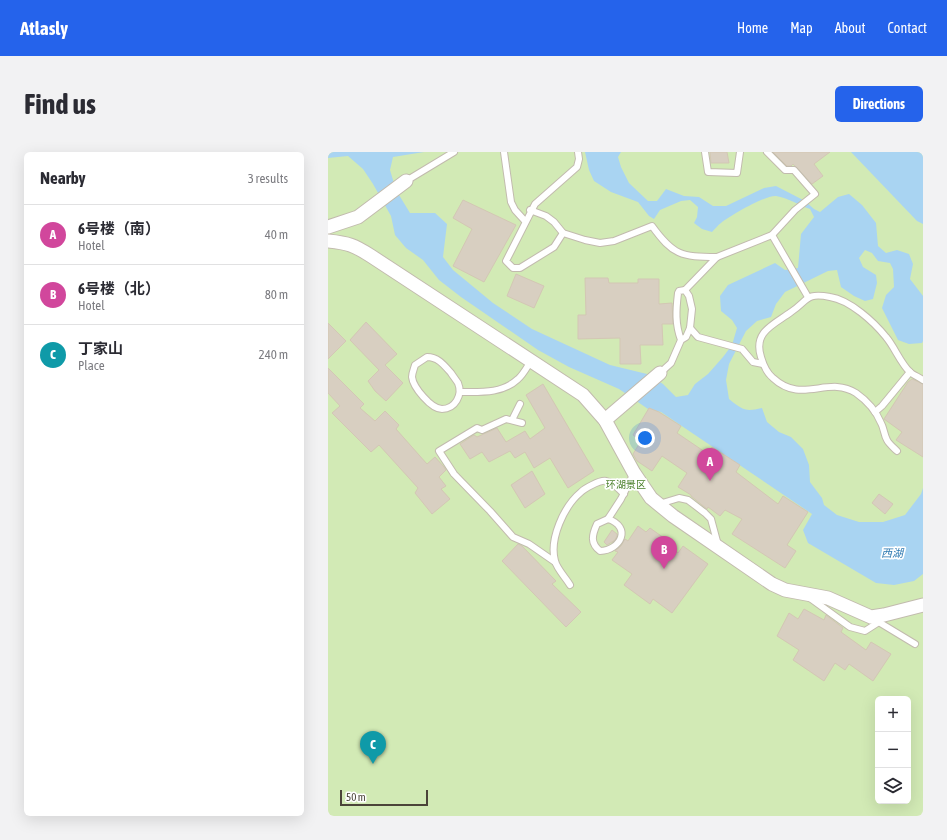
<!DOCTYPE html>
<html lang="en">
<head>
<meta charset="utf-8">
<style>
  body { margin:0; font-family:"Asap Condensed","Noto Sans SC",sans-serif; background:#f2f2f3; color:#2b2b33 }
  .controls { position:absolute; right:12px; bottom:12px; display:grid; overflow:hidden; border-radius:6px; box-shadow:0 4px 16px #0002 }
  .controls button { width:36px; height:36px; display:grid; place-items:center; padding:0; border:0; border-bottom:1px solid #e1e1e2; background:#fff; color:#2b2b33; font:20px sans-serif }
  .scale { position:absolute; left:12px; bottom:10px; width:88px; box-sizing:border-box; padding-left:4px; border:2px solid #4b4439; border-top:0; font-size:11px; line-height:14px; white-space:nowrap; color:#4b4439; -webkit-text-stroke:3px #fff; paint-order:stroke }
  .you { position:absolute; left:317px; top:286px; width:14px; height:14px; margin:-10px; border:3px solid #fff; border-radius:50%; background:#1a73e8; box-shadow:0 0 0 6px #1a73e833 }
  .badge { display:grid; place-items:center; width:26px; height:26px; border-radius:50%; background:#2563eb; color:#fff; font-size:13px; font-weight:700 }
  .pin { position:absolute; translate:-50% -33px; filter:drop-shadow(0 1px 2px #0008) }
  .pin::after { content:''; position:absolute; top:21px; width:14px; height:12px; background:inherit; clip-path:polygon(0 0,100% 0,50% 100%) }
  .list { margin:0; padding:0; list-style:none }
  h2 { display:flex; justify-content:space-between; align-items:center; height:52px; margin:0; padding:0 16px; font-size:17px }
  h2 small { font-size:13px; font-weight:400; color:#7c7c81 }
  .list li { display:grid; grid-template-columns:26px 1fr auto; gap:12px; align-items:center; box-sizing:border-box; height:60px; padding:0 16px; border-top:1px solid #e1e1e2 }
  .list b { display:block; font-size:15px; white-space:nowrap }
  .list p { margin:0; font-size:13px; white-space:nowrap; color:#7c7c81 }
  .list em { font-size:13px; font-style:normal; color:#7c7c81 }
  .icon { flex:none; width:22px; height:22px; fill:none; stroke:currentColor; stroke-width:2; stroke-linecap:round; stroke-linejoin:round }
  .map { position:relative; flex:none; width:595px; height:664px; overflow:hidden; border-radius:6px }
  header { display:flex; align-items:center; gap:24px; box-sizing:border-box; height:56px; padding:0 20px; background:#2563eb; color:#fff }
  header strong { font-size:19px }
  nav { display:flex; gap:22px; margin-inline-start:auto; font-size:14px }
  .intro { display:flex; align-items:center; justify-content:space-between; box-sizing:border-box; height:96px; padding:0 24px }
  h1 { margin:0; font-size:28px }
  .button { padding:10px 18px; border-radius:6px; background:#2563eb; color:#fff; font-size:14px; font-weight:700 }
  main { display:flex; gap:24px; padding:0 24px }
  aside { flex:1; background:#fff; border-radius:6px; box-shadow:0 4px 16px #0002 }
  .map>svg:first-child { display:block }
  .green { fill:#d2eab5; fill-rule:evenodd }
  .water { fill:#a9d4f2 }
  .building { fill:#d8cfc1; stroke:#d3c7b4 }
  .lines { fill:none; stroke-linecap:round; stroke-linejoin:round }
  .service-casing { stroke:#c2bbae; stroke-width:8 }
  .minor-casing { stroke:#c2bbae; stroke-width:15 }
  .service { stroke:#fff; stroke-width:6 }
  .minor { stroke:#fff; stroke-width:13 }
  .labels { text-anchor:middle; stroke-width:3.5; stroke-linejoin:round; paint-order:stroke }
  .park-label { font-size:10px; fill:#4a7f2a; stroke:#fff }
  .water-label { font-size:11px; font-style:italic; fill:#2e7ab2; stroke:#fff }
</style>
</head>
<body>
<header>
<strong>Atlasly</strong>
<nav><a>Home</a><a>Map</a><a>About</a><a>Contact</a></nav>
</header>
<div class="intro"><h1>Find us</h1><a class="button">Directions</a></div>
<main>
<aside>
<h2>Nearby<small>3 results</small></h2>
<ul class="list">
<li><span class="badge" style="background:#d1479c">A</span><div><b>6号楼（南）</b><p>Hotel</p></div><em>40 m</em></li>
<li><span class="badge" style="background:#d1479c">B</span><div><b>6号楼（北）</b><p>Hotel</p></div><em>80 m</em></li>
<li><span class="badge" style="background:#0f9aa8">C</span><div><b>丁家山</b><p>Place</p></div><em>240 m</em></li>
</ul>
</aside>
<div class="map">
<svg width="595" height="664" viewBox="0 0 595 664">
  <rect width="100%" height="100%" fill="#f6f3ec"/>
  <path class="green" d="M0 0H595V664H0ZM550 547H580V649H550Z"/>
  <g class="water">
    <path d="M0 0H96L65 5 62 18 68 38 82 61H107L119 72 115 105 125 118 165 151 204 177 282 213 319 222 335 232 348 245 360 243 367 232 380 222 395 205 404 193 409 176 404 168 393 159 392 144 400 133 447 111 457 118 470 116 473 82 486 65 482 57C471 53 460 46 448 44 437 43 402 64 393 71 390 73 387 77 384 80L374 77 366 71 369 65 370 55 362 48 353 49 332 58 326 67 321 64 310 50 283 40 266 29 261 18 257 0H293L290 5 293 15 301 31 320 49H329L338 37 356 44 371 45 385 54H398L436 36 448 34 477 49 486 57 492 60 510 45 521 42 534 53 548 71 550 94 558 101 569 98 581 102 585 112 582 127 595 144V189L594 191 581 192 570 188 554 156 558 143 566 135 565 117 562 111 550 109 544 101 537 98 531 106 535 115 548 123 549 131 545 147 537 149 526 144 513 135 509 118 500 119 457 140 448 152 443 165 429 169 418 179 401 212 398 228 401 247C415 258 417 260 434 256L439 270 451 280 463 285 475 297 481 313 482 330 494 346 496 353 509 363 531 370H555L577 363 593 342 595 336V422L586 429 566 433 548 431 480 391 475 378 484 362 333 260 320 257 291 237 241 215 210 198 133 145 111 128 95 108 78 96 67 83 63 64 45 32 35 17 20 4 0 6Z"/>
    <polygon points="523,0 595,0 595,72 589,69"/>
  </g>
  <g class="building">
    <polygon points="382,0 399,0 401,11 383,11"/>
    <polygon points="445,0 502,0 486,12 495,24 484,32 465,12 463,14 459,14"/>
    <polygon points="135,48 188,73 156,130 125,114 144,77 125,66"/>
    <polygon points="188,122 216,134 206,156 179,144"/>
    <polygon points="257,126 280,126 281,131 310,131 310,127 331,127 331,152 344,151 345,172 334,172 335,193 312,193 313,212 292,212 292,186 250,187 250,163 258,163"/>
    <polygon points="38,170 69,202 57,213 75,231 58,249 47,239 40,229 51,218 22,188"/>
    <polygon points="0,171 18,189 0,207"/>
    <polygon points="0,216 36,252 32,256 47,269 57,259 71,273 68,277 99,312 107,305 116,315 118,318 111,325 118,334 113,337 122,347 104,362 87,341 90,336 51,293 43,300 4,261 12,254 0,241"/>
    <polygon points="584,227 595,232 595,305 568,288 574,280 556,267 580,230"/>
    <polygon points="215,232 266,319 240,336 222,306 206,316 197,300 187,306 182,299 161,310 154,300 142,307 132,292 146,283 149,285 169,276 178,290 197,279 202,287 217,276 198,243"/>
    <polygon points="321,256 331,260 353,274 349,281 380,302 384,295 412,313 408,320 450,352 455,344 480,360 459,393 468,399 457,416 404,382 414,367 397,358 392,364 380,355 379,357 363,344 363,343 350,335 359,321 334,304 324,319 309,309 305,302 313,289 305,283"/>
    <polygon points="204,319 217,342 197,356 183,333"/>
    <polygon points="551,342 565,352 557,362 544,351"/>
    <polygon points="310,374 318,380 322,376 336,386 334,389 350,401 355,394 380,412 344,461 325,447 322,452 296,433 304,422 284,408 290,400 287,399 293,394 297,387 300,389"/>
    <polygon points="284,378 289,382 289,384 287,388 279,393 276,390"/>
    <polygon points="190,392 194,394 228,429 224,432 253,460 238,475 174,409"/>
    <polygon points="476,457 496,468 498,463 515,476 513,480 538,498 543,490 563,502 545,529 521,512 517,518 507,511 496,529 465,508 471,498 449,484 461,461 470,467"/>
  </g>
  <g class="lines">
    <defs>
      <g id="service">
        <polyline points="176,0 183,50 187,58 197,69"/>
        <polyline points="377,0 380,20 409,21 412,0"/>
        <polyline points="78,29 126,0"/>
        <path d="M202 58 218 64 226 70 235 81 257 88 272 91 286 89 324 74C345 103 353 105 389 105"/>
        <polyline points="235,81 226,95 192,116 185,116 178,109 207,52 249,15 251,7 250,0"/>
        <polyline points="444,83 480,145"/>
        <polyline points="357,138 389,105 444,83 467,58 487,42 466,18 457,18 439,0"/>
        <polyline points="362,176 370,185 414,197 425,210 435,212"/>
        <path d="M99 205C110 205 116 213 123 221 125 224 128 228 130 231 135 243 127 257 114 257 103 257 85 235 84 225 84 221 86 217 87 213Z"/>
        <path d="M332 221 343 211 353 188 358 185 362 176 364 157 361 144 357 138 351 139 350 141C348 158 347 172 353 188"/>
        <path d="M132 240C152 240 174 242 190 227 195 223 199 215 203 209"/>
        <polyline points="547,260 554,254 582,220"/>
        <polyline points="184,268 192,252"/>
        <polyline points="194,271 178,267 154,278 149,276 111,299 126,322 162,359 185,385 201,392 227,410"/>
        <path d="M569 299C566 296 561 292 559 288 556 283 556 276 553 271 548 259 538 248 528 241 500 223 474 253 445 226 439 221 435 212 433 205 425 180 445 173 463 160 480 149 477 140 502 145 522 148 546 170 558 185 566 194 573 212 582 220 585 223 591 225 595 228"/>
        <polyline points="331,352 351,346 360,348 377,361 383,367 390,393"/>
        <path d="M280 367C304 375 293 398 272 399 262 391 264 383 269 372Z"/>
        <polyline points="280,367 293,347 306,321"/>
        <path d="M242 433C238 426 229 417 227 409 221 387 236 354 253 340 256 337 260 335 264 333 268 331 274 328 278 329 285 330 291 337 296 342"/>
        <polyline points="482,446 522,475 537,479 551,470 555,465"/>
        <polyline points="549,469 587,492"/>
      </g>
      <g id="minor">
        <polyline points="0,75 30,65 78,29"/>
        <path d="M0 89C20 91 26 93 43 104L255 243 277 268 306 321 323 346 345 364 444 432 457 438 500 446 543 465 556 463 595 453"/>
        <polyline points="277,268 332,221"/>
      </g>
    </defs>
    <use href="#service" class="service-casing"/>
    <use href="#minor" class="minor-casing"/>
    <use href="#service" class="service"/>
    <use href="#minor" class="minor"/>
  </g>
  <g class="labels">
    <g class="park-label">
      <text x="298" y="336">环湖景区</text>
    </g>
    <g class="water-label">
      <text x="564" y="405">西湖</text>
    </g>
  </g>
</svg>
<div class="controls">
<button>+</button>
<button>−</button>
<button><svg class="icon" aria-label="layers" viewBox="0 0 24 24"><path d="M12 4l9 5-9 5-9-5zM3 14l9 5 9-5"/></svg></button>
</div>
<div class="scale">50 m</div>
<div class="you"></div>
<div class="pin badge" style="left:382px;top:329px;background:#d1479c">A</div>
<div class="pin badge" style="left:336px;top:417px;background:#d1479c">B</div>
<div class="pin badge" style="left:45px;top:612px;background:#0f9aa8">C</div>
</div>
</main>
</body>
</html>
